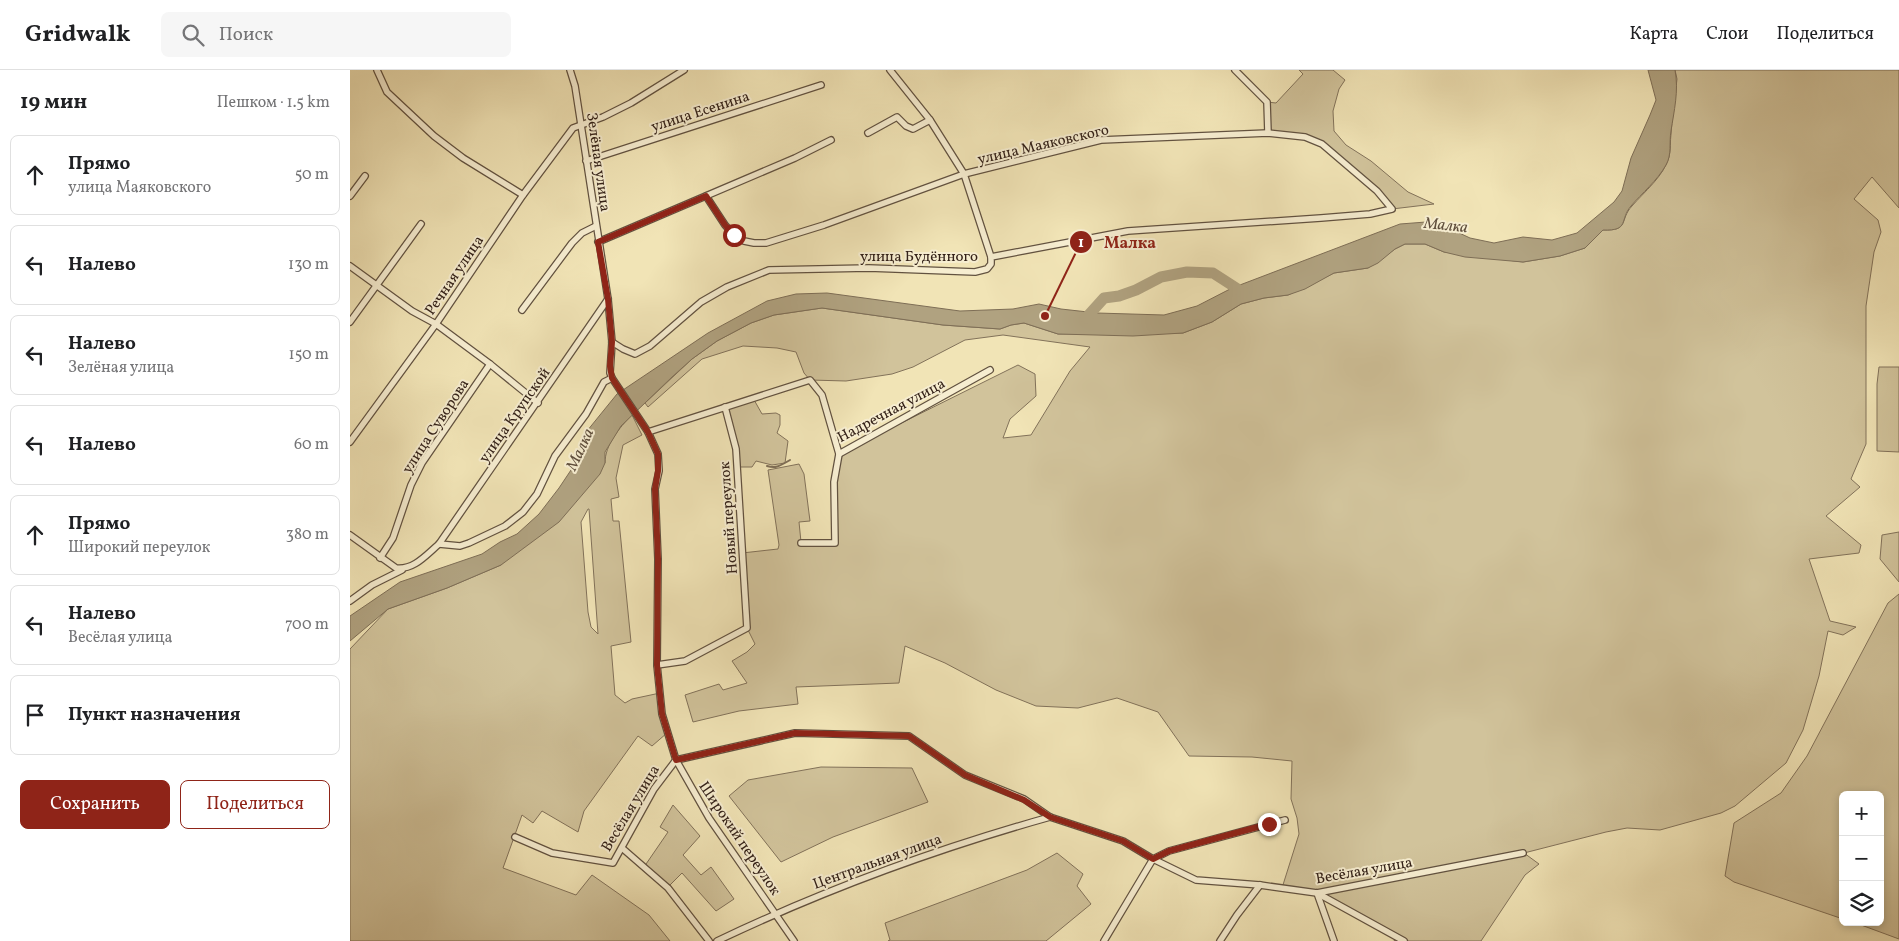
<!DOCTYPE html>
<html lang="ru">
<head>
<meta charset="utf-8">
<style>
  body { margin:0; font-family:Vollkorn,serif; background:#f6f6f6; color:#202124 }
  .controls { position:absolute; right:15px; bottom:15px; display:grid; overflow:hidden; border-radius:8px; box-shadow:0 2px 8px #0003 }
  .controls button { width:45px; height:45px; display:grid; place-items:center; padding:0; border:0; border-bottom:1px solid #e0e0e0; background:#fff; color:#202124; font:25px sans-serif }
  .stop { position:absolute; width:15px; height:15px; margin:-11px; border:4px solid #8f2418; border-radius:50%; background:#fff }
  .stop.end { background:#8f2418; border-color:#fff; box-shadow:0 1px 5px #0008 }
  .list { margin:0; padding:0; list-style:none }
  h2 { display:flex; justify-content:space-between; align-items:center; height:65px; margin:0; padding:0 20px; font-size:21px }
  h2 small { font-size:16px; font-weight:400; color:#757577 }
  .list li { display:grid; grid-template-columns:32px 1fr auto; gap:15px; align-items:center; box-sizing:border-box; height:80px; margin:0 10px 10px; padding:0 10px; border:1px solid #e0e0e0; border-radius:8px }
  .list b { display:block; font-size:19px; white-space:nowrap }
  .list p { margin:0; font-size:16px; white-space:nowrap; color:#757577 }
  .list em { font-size:16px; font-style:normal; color:#757577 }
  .actions { display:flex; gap:10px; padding:15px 20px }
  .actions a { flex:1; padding:11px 0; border:1px solid #8f2418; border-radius:8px; text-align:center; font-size:18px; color:#8f2418 }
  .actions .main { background:#8f2418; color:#fff }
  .icon { flex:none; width:28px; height:28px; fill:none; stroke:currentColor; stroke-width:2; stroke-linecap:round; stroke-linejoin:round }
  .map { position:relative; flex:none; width:1549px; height:871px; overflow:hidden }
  header { display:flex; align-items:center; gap:30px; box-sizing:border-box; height:70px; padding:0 25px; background:#fff; border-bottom:1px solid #e0e0e0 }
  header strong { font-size:24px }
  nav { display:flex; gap:28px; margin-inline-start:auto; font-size:18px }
  .search { width:350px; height:45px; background:#f6f6f6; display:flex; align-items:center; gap:12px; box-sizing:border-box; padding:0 18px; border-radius:8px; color:#757577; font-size:19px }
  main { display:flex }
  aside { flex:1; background:#fff }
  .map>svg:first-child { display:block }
  .green { fill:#d1c39b; stroke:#82725a; fill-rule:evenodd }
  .water { fill:#b0a280; stroke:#7e6e56 }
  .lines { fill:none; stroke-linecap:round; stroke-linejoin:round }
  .stream { stroke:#7e6e56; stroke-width:2 }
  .river { stroke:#b0a280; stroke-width:11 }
  .minor-casing { stroke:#625240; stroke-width:8 }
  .minor { stroke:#f6edd0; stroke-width:5.5 }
  .route { stroke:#8f2418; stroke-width:6 }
  .labels { text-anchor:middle; stroke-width:4; stroke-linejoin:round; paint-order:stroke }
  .street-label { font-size:15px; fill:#332118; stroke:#f6edd0 }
  .water-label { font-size:16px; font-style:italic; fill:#5f4e3c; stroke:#f6edd0 }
  .leader { fill:none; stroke:#8f2418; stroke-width:2 }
  .callout-dot { fill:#8f2418; stroke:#f6edd0; stroke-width:2 }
  .mark-label { font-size:15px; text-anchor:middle; font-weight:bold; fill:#fff }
  .callout-label { font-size:16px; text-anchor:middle; font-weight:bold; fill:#8f2418; stroke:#f6edd0; stroke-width:4; stroke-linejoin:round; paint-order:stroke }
</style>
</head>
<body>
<header>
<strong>Gridwalk</strong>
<div class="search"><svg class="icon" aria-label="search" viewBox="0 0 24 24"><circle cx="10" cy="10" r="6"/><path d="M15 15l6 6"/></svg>Поиск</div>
<nav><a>Карта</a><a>Слои</a><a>Поделиться</a></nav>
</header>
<main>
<aside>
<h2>19 мин<small>Пешком · 1.5 km</small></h2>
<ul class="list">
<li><svg class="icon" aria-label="ahead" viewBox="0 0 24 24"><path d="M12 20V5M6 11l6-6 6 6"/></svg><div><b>Прямо</b><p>улица Маяковского</p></div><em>50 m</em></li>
<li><svg class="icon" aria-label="left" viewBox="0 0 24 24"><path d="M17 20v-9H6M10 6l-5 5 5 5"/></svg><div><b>Налево</b></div><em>130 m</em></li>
<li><svg class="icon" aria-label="left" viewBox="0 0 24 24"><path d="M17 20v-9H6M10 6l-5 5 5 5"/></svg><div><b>Налево</b><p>Зелёная улица</p></div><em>150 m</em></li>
<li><svg class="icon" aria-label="left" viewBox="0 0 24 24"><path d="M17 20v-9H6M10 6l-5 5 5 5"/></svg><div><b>Налево</b></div><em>60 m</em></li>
<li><svg class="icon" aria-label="ahead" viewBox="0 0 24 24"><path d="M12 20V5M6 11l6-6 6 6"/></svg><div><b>Прямо</b><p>Широкий переулок</p></div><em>380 m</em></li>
<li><svg class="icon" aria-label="left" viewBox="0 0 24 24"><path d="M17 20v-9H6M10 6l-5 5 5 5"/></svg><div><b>Налево</b><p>Весёлая улица</p></div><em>700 m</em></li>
<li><svg class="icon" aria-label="arrive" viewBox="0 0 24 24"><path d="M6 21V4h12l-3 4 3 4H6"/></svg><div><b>Пункт назначения</b></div></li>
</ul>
<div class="actions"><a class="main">Сохранить</a><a>Поделиться</a></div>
</aside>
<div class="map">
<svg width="1549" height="871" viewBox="0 0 1549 871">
  <rect width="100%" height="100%" fill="#f1e4b6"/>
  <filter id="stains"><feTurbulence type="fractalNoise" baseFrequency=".004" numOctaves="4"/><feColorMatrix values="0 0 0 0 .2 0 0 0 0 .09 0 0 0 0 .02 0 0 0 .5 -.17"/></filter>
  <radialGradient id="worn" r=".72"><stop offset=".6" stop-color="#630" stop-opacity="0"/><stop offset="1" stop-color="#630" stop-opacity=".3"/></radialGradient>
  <g class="green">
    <path d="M949 0H983L995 10 989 19 983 41 984 61 996 75 1021 91 1058 122 1084 134 1042 139C1024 118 982 76 956 68 945 64 930 64 918 63L917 32 926 33 953 4Z"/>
    <path d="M1325 0H1549V138L1522 107 1504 129 1528 150 1531 162 1524 182 1516 236V374L1501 409 1510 417 1476 446 1511 475 1509 483 1459 489 1480 551 1506 557 1493 565 1478 561 1469 606 1453 660 1436 693 1385 736 1371 743 1310 760 1277 758 1256 762 1174 783 1189 794 1175 805 1131 871H1044L1046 867 967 823 932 818 949 764 947 748 941 729 942 691 902 687 839 686 808 642 767 628 728 638 686 636 646 620 595 593 555 576 549 613 446 617 448 634 389 641 343 652 335 625 369 614 373 620 397 613 382 591 397 582 405 574 397 558 392 483 428 479 429 475 418 400 449 394 454 404 460 451 449 452 451 472 484 473V412L489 384 668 295 685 304 686 326 660 349 653 368 681 365 720 301 740 277 653 265 615 270 563 297 542 304 496 311 460 310 454 303 446 282 427 278 393 276 352 289 298 337 295 333 342 289 367 271 401 253 424 245 472 238 593 255 650 259 661 255 674 253 708 264 833 263 862 252 891 234 914 228 938 225 984 203 1018 198 1045 179 1055 174H1075L1094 182 1173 192 1210 186 1235 178 1253 160C1280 161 1269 150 1282 136 1294 122 1314 106 1319 87 1321 80 1320 71 1321 64 1322 45 1325 27 1327 9Z"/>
    <polygon points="1529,297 1549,297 1549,382 1527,381 1527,314"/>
    <polygon points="403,328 412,344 426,343 430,345 430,355 427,363 438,371 435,393 422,395 406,391 402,397 387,397 375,337"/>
    <path d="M282 345 292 365 273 375 266 408 269 427 261 429 263 451H269L281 572 261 576 265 625 275 633 282 629 310 623 317 663 302 676 288 666 234 741 228 762 192 741 183 753 172 745 153 798 226 825 242 805 299 845 320 871H0V579L38 539 97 518 151 495 255 393C255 375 269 358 282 345ZM238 439H239L248 564 241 557 238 542 231 452Z"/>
    <polygon points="1549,462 1549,512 1530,489 1532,465"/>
    <polygon points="1549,524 1549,869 1503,852 1530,852 1530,725 1493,725 1493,849 1384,812 1375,806 1384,753 1431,723 1457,686 1538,533"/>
    <polygon points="471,697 562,698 578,732 483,767 431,792 379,726 398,710"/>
    <polygon points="323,735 350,766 333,785 351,805 361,797 384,829 366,841 332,803 320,815 315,816 294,797 318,762 310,757"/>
    <polygon points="707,783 733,804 727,816 741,834 696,871 538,871 540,870 535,853 677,800"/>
  </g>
  <path class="water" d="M1298 0H1325C1329 21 1324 41 1321 61 1319 72 1322 85 1316 95 1307 111 1292 123 1281 136 1269 150 1280 161 1253 160L1235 178 1210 186 1173 192 1115 187 1094 182 1075 174H1055L1045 179 1028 193 1018 198 984 203 955 219 938 225 914 228 891 234 862 252 833 263 783 266 708 264 674 253 661 255 650 259 593 255 472 238 424 245 401 253 367 271 342 289 322 307 271 356 255 382V393L250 404 209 452 151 495 97 518 38 539 0 571V546L50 512 132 484 150 472 167 464 189 444 209 418 223 397 237 361 267 324 358 263 417 231 446 224 477 223 610 241 663 239 689 234 711 239 747 243 814 245 847 236 882 218 1050 154 1076 152 1090 154 1120 168 1144 173 1173 167 1202 170 1227 163 1264 132 1272 121 1281 88 1300 45 1306 30Z"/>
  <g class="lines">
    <path class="stream" d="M417 396C427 399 431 395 440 390"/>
    <polyline class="river" points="736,248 754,228 769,226 786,220 811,207 837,202 863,203 894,223"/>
    <defs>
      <g id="minor">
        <polyline points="27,0 37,22 84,66 113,88 173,125"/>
        <polyline points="220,0 225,16 258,229 262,272 260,303 262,308 298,362 308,384 309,401 305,419 308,489 307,595 312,644 326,690 359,748 444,871"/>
        <polyline points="540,0 580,50 614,104 641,187"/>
        <polyline points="885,0 917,32 918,63"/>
        <polyline points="518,63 547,47 556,56 563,59 580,50"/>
        <polyline points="236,91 471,15"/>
        <polyline points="0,126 15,106"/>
        <polyline points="248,172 445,88 481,70"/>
        <polyline points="0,196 62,241 86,254 140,294 188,333"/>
        <polyline points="172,240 222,173 232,163 246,156"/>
        <polyline points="0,252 71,154"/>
        <polyline points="262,272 273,279 285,284 300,276 351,232 377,217 419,200 519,198 625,202 637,199 641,194 641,187 778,161 971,148 1020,144 1042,139 1027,121 972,74 955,67 918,63 751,70 614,104 474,155 416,173 404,173 394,171 384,165 375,155 356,126"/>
        <polyline points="298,362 460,310 472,325 489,384 640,300"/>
        <polyline points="0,372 86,254 173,125 223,58 253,47 281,33 334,0"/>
        <path d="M0 465 46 498C64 500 76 485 89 474L258 229"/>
        <polyline points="451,473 485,473 484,412 489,384"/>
        <polyline points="89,474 110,476 119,473 155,456 173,442 187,424 205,386 236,344 254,312 262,308"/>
        <polyline points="30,488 43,468 61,415 72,393 140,294"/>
        <polyline points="0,531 22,515 52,500"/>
        <polyline points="307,595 335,591 397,558 386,379 375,337"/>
        <polyline points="165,767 202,783 263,793 304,719 326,690 445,663 559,666 615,705 674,729 700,747 773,771 803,789 819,781 935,750"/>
        <polyline points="272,778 318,818 359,871"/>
        <polyline points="967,823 1054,871"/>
        <polyline points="967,823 984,871"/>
        <path d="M367 871C474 820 586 779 700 747"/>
        <polyline points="754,871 803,789 846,810 910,815 967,823 1173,783"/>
        <polyline points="870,871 887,845 910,815"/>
      </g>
    </defs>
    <use href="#minor" class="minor-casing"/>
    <use href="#minor" class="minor"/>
  </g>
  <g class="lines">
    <polyline class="route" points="384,165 375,155 356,126 248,172 258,229 262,272 260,296 262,308 298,362 308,384 308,401 305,419 308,489 307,595 312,644 326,690 445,663 559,666 615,705 674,730 700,747 773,771 803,789 819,781 919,754"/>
  </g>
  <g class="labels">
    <g class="street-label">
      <text transform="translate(350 41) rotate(-18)" y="5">улица Есенина</text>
      <text transform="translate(693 74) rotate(-13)" y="5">улица Маяковского</text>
      <text transform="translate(249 92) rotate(82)" y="5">Зелёная улица</text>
      <text x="569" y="191">улица Будённого</text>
      <text transform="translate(104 205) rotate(-56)" y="5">Речная улица</text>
      <text transform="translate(541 340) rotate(-28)" y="5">Надречная улица</text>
      <text transform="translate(164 345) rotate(-55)" y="5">улица Крупской</text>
      <text transform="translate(85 356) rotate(-57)" y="5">улица Суворова</text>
      <text transform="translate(378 448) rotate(-94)" y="5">Новый переулок</text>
      <text transform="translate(280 738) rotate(-59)" y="5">Весёлая улица</text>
      <text transform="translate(390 768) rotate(56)" y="5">Широкий переулок</text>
      <text transform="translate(527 791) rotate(-20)" y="5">Центральная улица</text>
      <text transform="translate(1014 800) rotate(-10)" y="5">Весёлая улица</text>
    </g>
    <g class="water-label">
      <text transform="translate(1096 154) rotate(6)" y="6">Малка</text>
      <text transform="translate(229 379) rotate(-65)" y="6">Малка</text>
    </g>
  </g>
  <path class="leader" d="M695 246L731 172"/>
  <g class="callout-dot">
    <circle cx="695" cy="246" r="5"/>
    <circle cx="731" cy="172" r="12"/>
  </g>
  <g class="mark-label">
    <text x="731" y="177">1</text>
  </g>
  <g class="callout-label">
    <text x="780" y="178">Малка</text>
  </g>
  <rect width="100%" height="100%" filter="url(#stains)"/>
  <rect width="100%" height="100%" fill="url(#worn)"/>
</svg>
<div class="controls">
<button>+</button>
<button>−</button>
<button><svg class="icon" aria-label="layers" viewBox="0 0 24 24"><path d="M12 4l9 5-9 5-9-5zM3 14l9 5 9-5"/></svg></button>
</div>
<div class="stop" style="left:384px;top:165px"></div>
<div class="stop end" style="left:919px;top:754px"></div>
</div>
</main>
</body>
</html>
